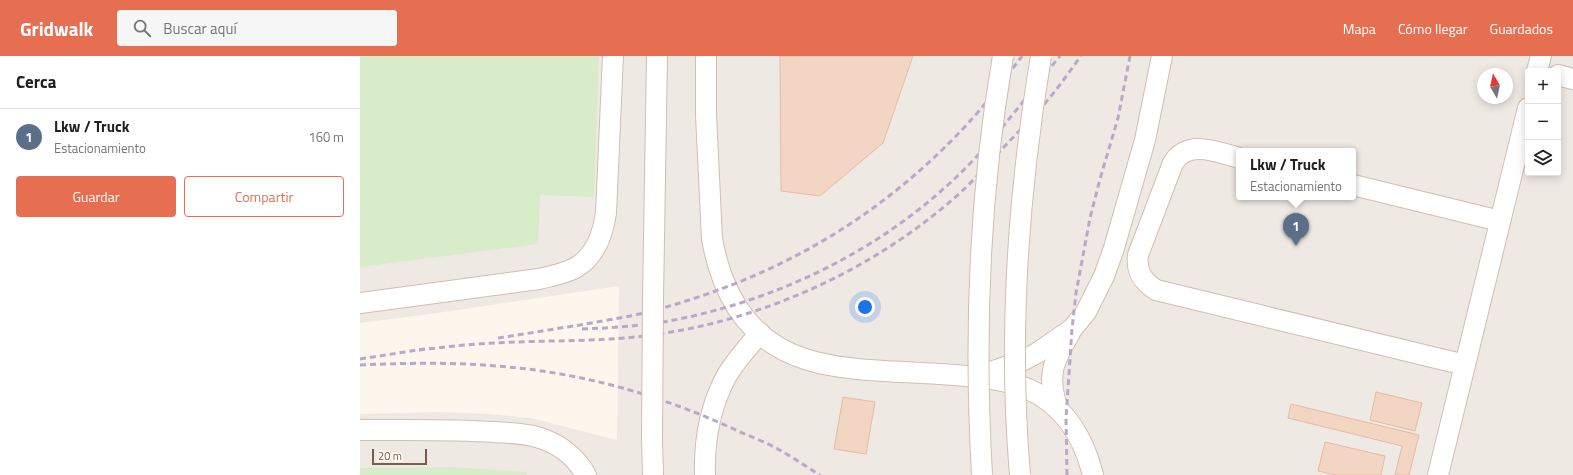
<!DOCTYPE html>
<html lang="es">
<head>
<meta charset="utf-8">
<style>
  body { margin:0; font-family:"Titillium Web",sans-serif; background:#f6f6f6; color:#202124 }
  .controls { position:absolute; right:12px; top:12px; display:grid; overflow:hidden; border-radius:4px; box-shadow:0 2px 10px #0003 }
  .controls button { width:36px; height:36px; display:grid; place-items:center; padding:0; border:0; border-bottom:1px solid #e0e0e0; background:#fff; color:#202124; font:20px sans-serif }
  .compass { position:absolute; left:1117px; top:12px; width:36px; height:36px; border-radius:50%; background:#fff; box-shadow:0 2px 10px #0003; rotate:351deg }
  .scale { position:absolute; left:12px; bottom:10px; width:55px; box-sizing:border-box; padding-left:4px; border:2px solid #7a5c4d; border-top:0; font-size:11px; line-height:14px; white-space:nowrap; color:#7a5c4d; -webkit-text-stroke:3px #fffaf3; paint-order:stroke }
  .you { position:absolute; left:505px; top:251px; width:14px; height:14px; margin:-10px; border:3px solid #fff; border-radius:50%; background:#1a73e8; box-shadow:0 0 0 6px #1a73e833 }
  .badge { display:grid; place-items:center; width:26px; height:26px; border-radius:50%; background:#e76f51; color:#fff; font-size:13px; font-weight:700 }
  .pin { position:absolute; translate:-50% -33px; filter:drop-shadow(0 1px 2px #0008) }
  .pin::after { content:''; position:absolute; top:21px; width:14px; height:12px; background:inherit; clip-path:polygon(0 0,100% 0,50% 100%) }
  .popup { position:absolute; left:876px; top:92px; width:120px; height:52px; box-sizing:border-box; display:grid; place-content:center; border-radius:4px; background:#fff; filter:drop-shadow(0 1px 3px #0005); font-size:13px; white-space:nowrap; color:#757577 }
  .popup b { font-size:15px; color:#202124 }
  .popup::after { content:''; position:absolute; left:50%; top:100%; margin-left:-8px; border:8px solid transparent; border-top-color:#fff }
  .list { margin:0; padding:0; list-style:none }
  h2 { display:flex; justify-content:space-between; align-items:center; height:52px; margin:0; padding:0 16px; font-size:17px }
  h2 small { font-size:13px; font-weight:400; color:#757577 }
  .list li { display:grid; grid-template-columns:26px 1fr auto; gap:12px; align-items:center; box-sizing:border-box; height:56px; padding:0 16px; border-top:1px solid #e0e0e0 }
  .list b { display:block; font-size:15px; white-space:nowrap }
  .list p { margin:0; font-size:13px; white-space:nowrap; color:#757577 }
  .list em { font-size:13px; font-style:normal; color:#757577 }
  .actions { display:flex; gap:8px; padding:12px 16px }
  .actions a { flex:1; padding:9px 0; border:1px solid #e76f51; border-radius:4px; text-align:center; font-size:14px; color:#e76f51 }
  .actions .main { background:#e76f51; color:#fff }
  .icon { flex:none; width:22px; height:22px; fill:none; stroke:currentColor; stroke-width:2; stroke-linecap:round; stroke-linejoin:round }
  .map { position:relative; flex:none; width:1213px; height:419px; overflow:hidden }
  header { display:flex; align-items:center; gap:24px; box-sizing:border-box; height:56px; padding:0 20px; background:#e76f51; color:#fff }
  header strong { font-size:19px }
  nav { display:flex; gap:22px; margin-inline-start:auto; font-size:14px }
  .search { width:280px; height:36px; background:#f6f6f6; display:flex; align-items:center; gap:10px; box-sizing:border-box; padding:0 14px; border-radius:4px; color:#757577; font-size:15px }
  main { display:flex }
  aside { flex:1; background:#fff }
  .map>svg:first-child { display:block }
  .industrial { fill:#efe9e4; fill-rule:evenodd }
  .green { fill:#d8ecc9 }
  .building { fill:#f3d5c3; stroke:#e6bba3 }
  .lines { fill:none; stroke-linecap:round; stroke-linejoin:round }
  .minor-casing { stroke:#d1beb0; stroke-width:22 }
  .minor { stroke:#fff; stroke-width:20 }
  .rail { stroke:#b9a8c9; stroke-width:3; stroke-dasharray:6 4; stroke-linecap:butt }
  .minor-bridge-casing { stroke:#d1beb0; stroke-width:22; stroke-linecap:butt }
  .minor-bridge { stroke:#fff; stroke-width:20 }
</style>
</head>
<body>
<header>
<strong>Gridwalk</strong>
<div class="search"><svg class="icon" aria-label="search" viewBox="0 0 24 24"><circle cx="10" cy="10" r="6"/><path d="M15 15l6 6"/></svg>Buscar aquí</div>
<nav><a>Mapa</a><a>Cómo llegar</a><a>Guardados</a></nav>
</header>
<main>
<aside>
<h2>Cerca<small></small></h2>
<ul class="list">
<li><span class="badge" style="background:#5c6f8a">1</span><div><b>Lkw / Truck</b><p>Estacionamiento</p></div><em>160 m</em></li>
</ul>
<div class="actions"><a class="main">Guardar</a><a>Compartir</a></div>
</aside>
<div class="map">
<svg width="1213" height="419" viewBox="0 0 1213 419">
  <rect width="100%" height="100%" fill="#fdf6ec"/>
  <path class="industrial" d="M0 0H1213V419H0V358L80 356 128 358 171 362 257 384 259 230 70 258 0 267ZM1168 15H1198V117H1168ZM1123 18H1147V42H1123ZM879 95H993V141H879Z"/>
  <g class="green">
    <polygon points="0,0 239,0 234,141 180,139 178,188 0,211"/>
    <polygon points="92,411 167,416 167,419 0,419 0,412"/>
  </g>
  <g class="building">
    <polygon points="420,0 553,0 523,87 460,140 421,135"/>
    <polygon points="1016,336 1062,347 1055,375 1010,364"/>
    <polygon points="483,341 515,346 506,398 474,393"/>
    <polygon points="931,348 1059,379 1049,419 1035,419 1042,390 928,362"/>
    <polygon points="965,386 1025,400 1021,419 976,419 958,415"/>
  </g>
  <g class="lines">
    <defs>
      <g id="minor">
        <path d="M346 0V59L352 183C362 238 388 285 445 303 485 316 537 315 579 318 609 320 641 322 668 333 704 349 724 382 733 419"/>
        <polyline points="1177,15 1181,0"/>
        <polyline points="1198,19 1213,23"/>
        <path d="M879 102C857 96 828 83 813 107L778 199C776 215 782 225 796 234L1105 309"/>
        <polyline points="993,129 1140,165"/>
        <polyline points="293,243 297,0"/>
        <path d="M0 247 179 223C191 220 204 218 215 212 235 201 243 178 246 157L253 0"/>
        <polyline points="618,318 628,317 660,306 677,297 712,273 726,256 744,220 754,192 785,84 802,0"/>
        <path d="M698 353C686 320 693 306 710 277"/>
        <path d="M0 374C45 374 90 373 134 376 149 377 165 377 180 382 199 388 216 401 226 419"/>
        <polyline points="292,383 293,419"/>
        <path d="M345 419C344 386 350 351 366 321 375 305 388 291 400 277"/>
        <polyline points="1078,419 1168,52"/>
      </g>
    </defs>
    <use href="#minor" class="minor-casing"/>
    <use href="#minor" class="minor"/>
    <g class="rail">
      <path d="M222 273C251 272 280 270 309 265 426 243 538 186 619 98 647 67 673 33 700 0"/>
      <path d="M138 282C165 278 193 273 220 269 241 265 263 262 284 257 405 226 507 171 595 81 620 56 641 28 662 0"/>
      <path d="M59 294C85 291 110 288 135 287 185 284 235 286 284 280 393 267 501 220 585 150 606 133 624 113 642 93 658 76 676 59 691 40 702 27 711 13 721 0"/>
      <polyline points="0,303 64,293"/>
      <path d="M0 309C46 307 91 306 136 310 221 316 304 340 380 376 392 381 405 386 416 392 431 400 445 410 460 419"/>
      <polyline points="707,419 706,362 712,273 716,237 730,162 740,123 758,62 770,0"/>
    </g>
    <defs>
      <g id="minor-bridge">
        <polyline points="292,383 293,243"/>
        <path d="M622 419C614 279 619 138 643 0"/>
        <path d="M660 419C648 279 658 138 681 0"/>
      </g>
    </defs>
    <use href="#minor-bridge" class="minor-bridge-casing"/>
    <use href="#minor-bridge" class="minor-bridge"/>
  </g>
</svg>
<div class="controls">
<button>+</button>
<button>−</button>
<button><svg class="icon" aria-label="layers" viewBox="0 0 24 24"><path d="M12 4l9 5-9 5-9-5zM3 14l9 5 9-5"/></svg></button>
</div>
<svg class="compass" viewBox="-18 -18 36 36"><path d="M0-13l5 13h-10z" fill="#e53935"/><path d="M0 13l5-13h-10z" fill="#757577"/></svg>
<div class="scale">20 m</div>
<div class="you"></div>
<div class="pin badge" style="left:936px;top:190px;background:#5c6f8a">1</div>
<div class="popup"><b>Lkw / Truck</b>Estacionamiento</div>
</div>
</main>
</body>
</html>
